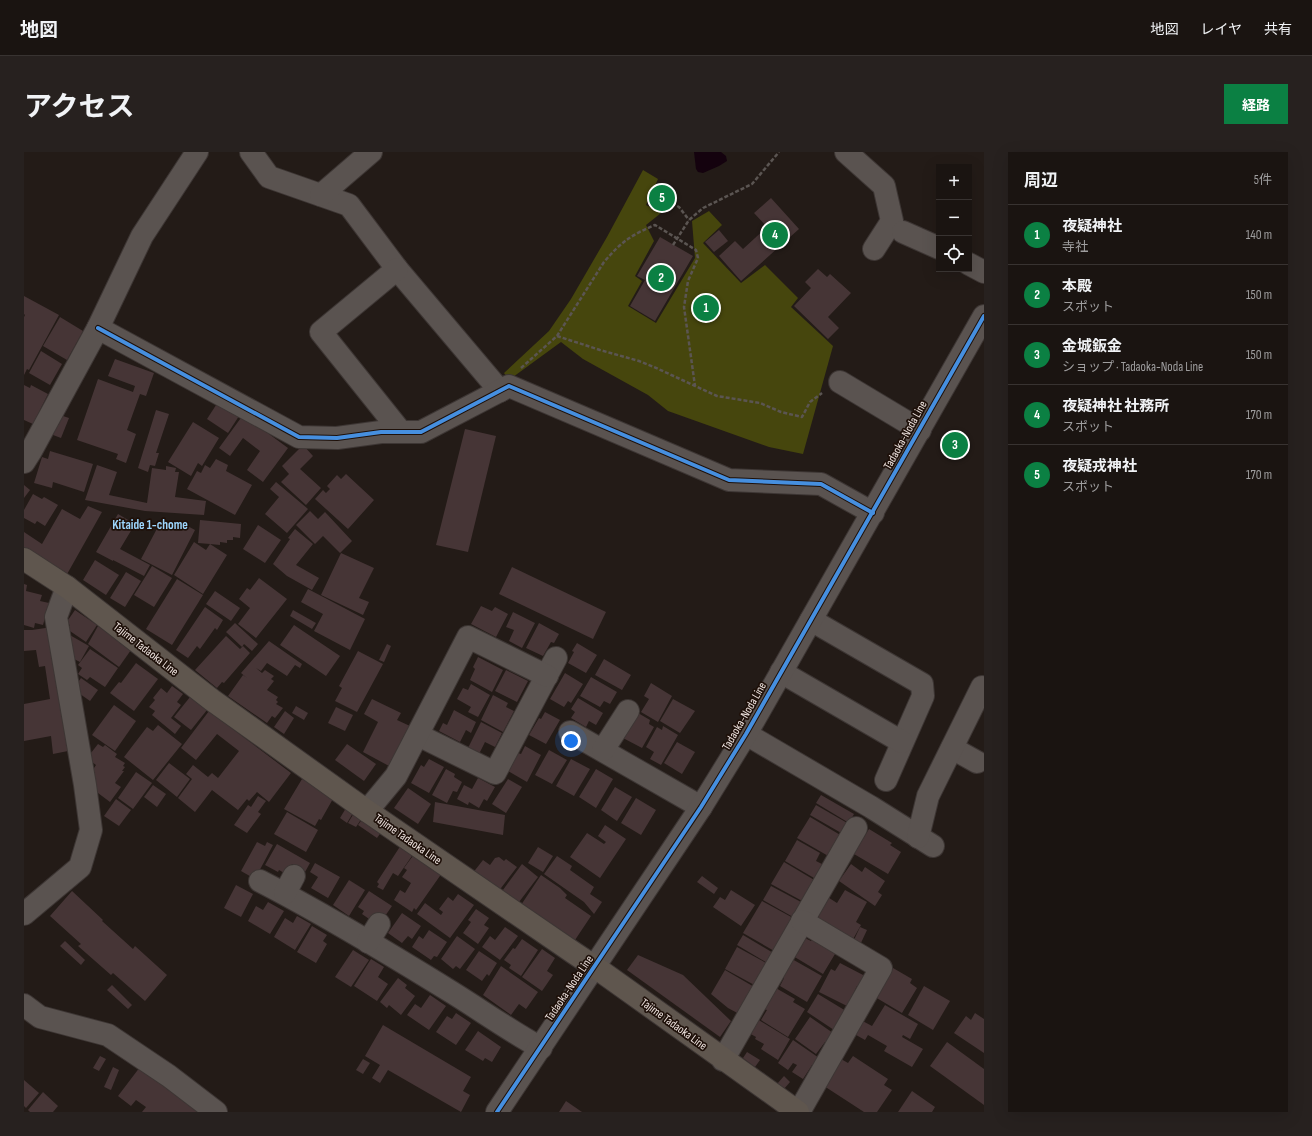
<!DOCTYPE html>
<html lang="ja">
<head>
<meta charset="utf-8">
<style>
  body { margin:0; font-family:"Sofia Sans Condensed","Noto Sans JP",sans-serif; background:#27211f; color:#f1f3f6 }
  .controls { position:absolute; right:12px; top:12px; display:grid; overflow:hidden; border-radius:0px; box-shadow:0 4px 16px #0002 }
  .controls button { width:36px; height:36px; display:grid; place-items:center; padding:0; border:0; border-bottom:1px solid #383331; background:#1a1411; color:#f1f3f6; font:20px sans-serif }
  .you { position:absolute; left:547px; top:589px; width:14px; height:14px; margin:-10px; border:3px solid #fff; border-radius:50%; background:#1a73e8; box-shadow:0 0 0 6px #1a73e833 }
  .badge { display:grid; place-items:center; width:26px; height:26px; border-radius:50%; background:#0b8043; color:#fff; font-size:13px; font-weight:700 }
  .pin { position:absolute; translate:-50% -50%; border:2px solid #fff; box-shadow:0 1px 4px #0006 }
  .list { margin:0; padding:0; list-style:none }
  h2 { display:flex; justify-content:space-between; align-items:center; height:52px; margin:0; padding:0 16px; font-size:17px }
  h2 small { font-size:13px; font-weight:400; color:#9f9e9f }
  .list li { display:grid; grid-template-columns:26px 1fr auto; gap:12px; align-items:center; box-sizing:border-box; height:60px; padding:0 16px; border-top:1px solid #383331 }
  .list b { display:block; font-size:15px; white-space:nowrap }
  .list p { margin:0; font-size:13px; white-space:nowrap; color:#9f9e9f }
  .list em { font-size:13px; font-style:normal; color:#9f9e9f }
  .icon { flex:none; width:22px; height:22px; fill:none; stroke:currentColor; stroke-width:2; stroke-linecap:round; stroke-linejoin:round }
  .map { position:relative; flex:none; width:960px; height:960px; overflow:hidden; border-radius:0px }
  header { display:flex; align-items:center; gap:24px; box-sizing:border-box; height:56px; padding:0 20px; background:#1a1411; border-bottom:1px solid #383331 }
  header strong { font-size:19px }
  nav { display:flex; gap:22px; margin-inline-start:auto; font-size:14px }
  .intro { display:flex; align-items:center; justify-content:space-between; box-sizing:border-box; height:96px; padding:0 24px }
  h1 { margin:0; font-size:28px }
  .button { padding:10px 18px; border-radius:0px; background:#0b8043; color:#fff; font-size:14px; font-weight:700 }
  main { display:flex; gap:24px; padding:0 24px }
  aside { flex:1; background:#1a1411; border-radius:0px; box-shadow:0 4px 16px #0002 }
  .map>svg:first-child { display:block }
  .forest { fill:#46460d }
  .water { fill:#14020e }
  .building { fill:#463536 }
  .lines { fill:none; stroke-linecap:round; stroke-linejoin:round }
  .minor-casing { stroke:#3d3634; stroke-width:24 }
  .major-casing { stroke:#3d3634; stroke-width:24 }
  .path { stroke:#5b5552; stroke-width:2.5; stroke-dasharray:4 2; stroke-linecap:butt }
  .minor { stroke:#5a5350; stroke-width:22 }
  .major { stroke:#5f564e; stroke-width:22 }
  .cycleway-casing { stroke:#1e1009; stroke-width:6 }
  .cycleway { stroke:#468fdf; stroke-width:4 }
  .labels { text-anchor:middle; stroke-width:3.5; stroke-linejoin:round; paint-order:stroke }
  .street-label { font-size:12px; fill:#efe4e0; stroke:#1e1009 }
  .neighbourhood-label { font-size:13px; font-weight:bold; fill:#9dd6fd; stroke:#1e1009 }
</style>
</head>
<body>
<header>
<strong>地図</strong>
<nav><a>地図</a><a>レイヤ</a><a>共有</a></nav>
</header>
<div class="intro"><h1>アクセス</h1><a class="button">経路</a></div>
<main>
<div class="map">
<svg width="960" height="960" viewBox="0 0 960 960">
  <rect width="100%" height="100%" fill="#231b17"/>
  <polygon class="forest" points="619,18 634,27 622,53 637,61 622,73 630,89 611,124 618,129 604,154 632,171 671,106 668,69 685,59 698,73 679,91 717,131 741,113 774,146 767,155 809,194 779,302 745,295 644,259 624,243 559,207 537,190 489,225 483,225 480,221 525,179 547,147 583,85"/>
  <polygon class="water" points="670,0 697,0 702,4 703,9 695,14 679,21 674,20 672,17"/>
  <g class="building">
    <polygon points="633,33 652,41 643,60 624,51"/>
    <polygon points="747,46 775,77 717,129 695,104 711,89 719,97 743,75 730,61"/>
    <polygon points="695,78 704,89 690,100 681,90"/>
    <polygon points="636,85 669,104 631,169 606,154 621,128 613,124"/>
    <polygon points="794,117 803,125 806,122 827,141 804,165 815,176 804,187 770,154 787,136 781,130"/>
    <polygon points="0,144 35,163 5,218 3,217 0,223 0,165 1,163 0,162"/>
    <polygon points="36,165 59,179 43,208 19,194"/>
    <polygon points="17,199 38,212 26,233 5,221"/>
    <polygon points="91,207 130,221 122,244 116,242 103,278 112,282 102,311 92,307 94,302 53,288 74,227 109,240 111,234 84,224"/>
    <polygon points="0,233 6,236 7,233 24,242 9,272 0,268"/>
    <polygon points="194,250 215,264 204,281 183,267"/>
    <polygon points="132,258 145,262 132,301 135,301 131,314 126,313 124,320 114,316"/>
    <polygon points="36,263 45,266 37,286 29,283"/>
    <polygon points="219,263 264,296 239,330 223,318 236,299 219,286 206,304 195,296"/>
    <polygon points="169,270 195,286 178,314 174,311 167,324 144,310"/>
    <polygon points="441,277 472,284 444,400 412,393"/>
    <polygon points="279,293 289,304 276,317 297,336 282,353 257,330 265,322 258,314"/>
    <polygon points="26,299 69,312 60,340 29,330 28,336 10,331 18,305 24,307"/>
    <polygon points="192,307 204,313 202,319 228,333 211,363 163,337 173,319 177,321 181,313 186,316"/>
    <polygon points="73,313 93,320 85,343 123,351 128,316 142,318 142,314 152,316 151,320 155,320 151,345 182,349 180,363 121,359 61,348"/>
    <polygon points="322,322 350,348 324,377 291,347 299,338 302,341 306,337 303,334 313,323 317,327"/>
    <polygon points="252,330 284,357 263,381 241,362 255,345 246,337"/>
    <polygon points="0,333 6,338 0,346"/>
    <polygon points="9,342 18,347 20,345 34,353 21,374 13,369 11,372 0,366 0,358"/>
    <polygon points="64,354 78,360 42,424 0,399 0,380 18,392 38,357 56,367"/>
    <polygon points="286,359 294,367 301,360 328,389 316,401 299,384 291,392 272,373"/>
    <polygon points="94,362 111,372 96,397 126,413 120,424 89,408 89,409 72,400"/>
    <polygon points="138,367 155,375 158,371 171,378 148,423 117,407"/>
    <polygon points="176,368 217,372 216,386 209,385 209,388 203,388 203,391 196,390 196,393 186,392 203,403 179,442 150,423 170,390 182,398 186,392 174,391"/>
    <polygon points="234,373 257,388 241,411 219,397"/>
    <polygon points="271,377 289,392 272,413 295,426 288,438 263,424 249,412 266,387 264,386"/>
    <polygon points="317,401 350,416 335,446 345,450 339,463 297,443"/>
    <polygon points="71,408 95,423 82,443 59,428"/>
    <polygon points="128,414 148,426 130,455 110,443"/>
    <polygon points="488,415 582,460 569,487 475,442"/>
    <polygon points="102,420 117,429 101,455 86,446"/>
    <polygon points="235,426 263,447 232,486 214,472 226,456 215,447 223,436 226,438"/>
    <polygon points="153,427 179,443 148,493 122,477"/>
    <polygon points="0,432 3,433 2,439 18,443 16,449 25,451 19,473 11,471 10,476 0,473"/>
    <polygon points="284,437 341,467 326,498 290,479 299,462 277,450"/>
    <polygon points="191,439 216,456 207,469 182,452"/>
    <polygon points="457,454 468,459 471,455 484,462 472,485 447,472"/>
    <polygon points="181,455 199,468 193,478 191,476 176,497 173,494 164,506 152,498"/>
    <polygon points="51,458 73,473 62,490 43,477 46,473 42,471"/>
    <polygon points="269,458 292,471 288,477 266,464"/>
    <polygon points="489,460 511,471 498,496 485,489 490,478 482,475"/>
    <polygon points="211,471 234,492 228,499 220,492 218,495 202,480"/>
    <polygon points="515,471 535,482 530,491 527,490 519,504 502,496"/>
    <polygon points="270,473 316,504 302,524 256,493"/>
    <polygon points="74,474 107,498 95,515 64,492"/>
    <polygon points="28,475 49,598 29,602 27,584 0,589 0,552 26,547 21,514 15,515 12,498 0,499 0,478 8,478"/>
    <polygon points="44,482 65,494 56,510 44,504"/>
    <polygon points="202,484 216,497 219,494 226,501 200,531 198,530 193,536 171,518"/>
    <polygon points="245,489 278,512 276,516 271,513 263,524 243,511 237,519 232,516 238,521 241,518 250,524 247,527 250,529 243,538 254,545 252,548 254,550 252,552 259,556 251,566 248,564 243,571 204,544 219,523 223,526 217,521"/>
    <polygon points="553,491 573,503 562,521 544,511 550,500 548,499"/>
    <polygon points="363,492 367,494 360,510 355,508"/>
    <polygon points="66,497 94,516 81,535 66,525 63,528 54,522 58,516 54,513"/>
    <polygon points="334,499 359,512 333,560 311,549 318,536 315,534"/>
    <polygon points="454,505 479,518 468,540 446,528 451,517 449,515"/>
    <polygon points="580,507 607,523 598,538 571,523"/>
    <polygon points="112,511 134,527 110,559 86,541 95,530 97,531"/>
    <polygon points="482,518 504,529 493,550 471,539"/>
    <polygon points="541,521 559,532 547,551 544,549 540,555 526,547"/>
    <polygon points="567,525 593,540 586,552 580,549 576,555 556,544"/>
    <polygon points="57,526 74,538 66,549 49,537"/>
    <polygon points="627,531 648,544 634,570 617,560 625,547 620,544"/>
    <polygon points="447,532 466,543 454,565 444,560 447,555 433,547 439,536 444,538"/>
    <polygon points="148,534 159,542 153,550 157,553 147,566 157,574 151,582 128,563 131,559 125,555 131,548 129,546 137,536 143,541"/>
    <polygon points="469,543 484,551 482,555 490,559 479,580 457,568"/>
    <polygon points="166,545 183,558 167,578 150,565"/>
    <polygon points="554,546 579,561 572,573 565,569 562,575 547,566 551,560 547,557"/>
    <polygon points="348,547 377,561 373,568 386,574 365,614 339,600 354,570 340,562"/>
    <polygon points="649,547 671,559 656,581 636,569"/>
    <polygon points="90,553 112,569 91,599 68,583"/>
    <polygon points="272,554 284,561 280,568 268,561"/>
    <polygon points="312,555 329,563 321,579 304,571"/>
    <polygon points="430,558 452,570 447,581 442,578 436,590 415,579 419,571 423,573"/>
    <polygon points="185,559 267,621 245,650 233,640 225,649 223,647 214,658 188,638 171,660 154,646 168,627 162,622 169,613 184,625 188,621 194,626 215,599 193,582 172,608 157,596"/>
    <polygon points="261,559 270,566 260,582 250,575"/>
    <polygon points="521,560 536,568 522,592 505,583 515,566 517,567"/>
    <polygon points="614,561 626,568 625,572 630,575 618,596 599,586"/>
    <polygon points="457,570 478,581 471,595 461,590 454,604 443,598"/>
    <polygon points="134,573 158,592 129,628 100,605 123,575 129,579"/>
    <polygon points="639,574 654,583 637,613 626,607 630,600 622,595 633,575 638,578"/>
    <polygon points="653,590 671,600 658,622 640,611"/>
    <polygon points="74,592 79,595 81,593 93,602 91,605 101,611 99,614 101,615 98,619 100,619 91,631 97,635 86,650 70,638 64,625 72,613 63,606"/>
    <polygon points="323,592 352,612 340,629 311,608"/>
    <polygon points="501,594 517,603 503,630 484,619 494,601 497,602"/>
    <polygon points="525,598 543,608 528,632 511,623"/>
    <polygon points="405,607 420,615 405,641 387,631 397,613 400,615"/>
    <polygon points="547,607 566,617 550,644 532,634"/>
    <polygon points="145,611 166,627 153,645 132,628"/>
    <polygon points="422,617 431,622 430,625 438,630 433,640 429,639 423,651 408,643"/>
    <polygon points="572,617 589,627 572,656 555,645"/>
    <polygon points="112,620 128,631 109,657 94,646"/>
    <polygon points="454,626 471,635 463,649 460,647 455,656 445,650 444,653 433,647 440,633 448,637"/>
    <polygon points="278,627 310,645 297,668 295,667 291,674 260,657"/>
    <polygon points="484,627 498,635 482,661 468,652"/>
    <polygon points="129,633 142,642 133,655 120,645"/>
    <polygon points="591,635 608,645 593,669 577,658"/>
    <polygon points="384,636 407,652 394,672 370,656"/>
    <polygon points="797,643 830,662 825,671 792,651"/>
    <polygon points="234,644 242,649 234,660 237,662 223,681 210,673 224,653 227,655"/>
    <polygon points="612,646 632,658 617,683 597,671"/>
    <polygon points="92,647 107,658 95,674 80,664"/>
    <polygon points="411,650 481,663 479,683 409,670"/>
    <polygon points="792,653 825,672 819,682 786,663"/>
    <polygon points="322,656 329,661 323,671 316,666"/>
    <polygon points="263,660 294,678 282,700 250,682"/>
    <polygon points="330,661 338,666 332,675 324,671"/>
    <polygon points="786,665 818,684 806,705 773,686"/>
    <polygon points="339,666 358,679 353,686 334,673"/>
    <polygon points="581,673 602,687 576,726 546,705 563,681 580,692 582,690 574,684"/>
    <polygon points="845,677 868,691 866,693 877,700 864,722 830,702"/>
    <polygon points="773,688 796,701 792,709 798,712 790,726 761,709"/>
    <polygon points="233,690 241,694 243,690 249,693 231,727 217,719"/>
    <polygon points="253,692 286,711 281,720 268,712 262,722 255,718 254,720 241,713"/>
    <polygon points="377,693 390,701 374,724 369,721 359,738 353,735 355,732 353,730"/>
    <polygon points="514,695 529,704 519,720 504,711"/>
    <polygon points="391,701 418,721 392,758 390,756 388,760 370,748 376,738 381,741 387,731 378,725 383,718 380,716"/>
    <polygon points="533,704 548,714 546,718 570,735 566,742 578,750 570,762 560,750 520,722"/>
    <polygon points="475,705 480,709 482,707 493,715 474,740 448,722 459,708 466,713 471,706"/>
    <polygon points="760,710 792,729 780,750 747,732"/>
    <polygon points="291,711 316,725 304,746 287,736 294,725 286,720"/>
    <polygon points="498,712 514,725 492,754 476,742"/>
    <polygon points="827,712 838,720 841,715 861,729 854,740 858,743 851,754 815,729"/>
    <polygon points="517,723 536,736 543,743 541,746 567,764 549,791 495,756"/>
    <polygon points="678,724 694,736 690,742 673,730"/>
    <polygon points="325,728 341,738 325,764 309,753"/>
    <polygon points="212,733 229,742 217,765 200,756"/>
    <polygon points="747,734 777,750 769,765 739,748"/>
    <polygon points="707,738 731,753 717,774 689,755 696,745 701,748"/>
    <polygon points="821,738 843,750 832,770 837,773 828,789 789,767 802,744 813,751"/>
    <polygon points="48,739 79,768 78,769 109,797 111,794 143,823 121,849 89,821 87,823 54,794 57,792 26,764"/>
    <polygon points="345,739 368,754 359,767 348,769 338,762 340,759 334,755"/>
    <polygon points="434,742 450,753 426,786 393,762 401,751 417,763 419,760 415,757 424,745 429,749"/>
    <polygon points="738,749 771,767 758,790 751,785 758,790 752,800 719,781"/>
    <polygon points="244,750 260,759 246,782 224,769 232,754 239,758"/>
    <polygon points="452,757 465,766 460,773 465,776 454,792 439,781 447,770 444,768"/>
    <polygon points="378,761 397,774 388,787 384,784 378,791 364,781"/>
    <polygon points="273,764 287,772 271,798 250,785 261,766 269,771"/>
    <polygon points="288,774 303,783 299,789 303,792 292,811 273,800"/>
    <polygon points="481,775 494,784 476,808 458,795 466,784 471,788"/>
    <polygon points="836,775 843,778 836,793 829,790"/>
    <polygon points="405,778 423,790 413,805 410,804 407,808 388,795 395,784 399,787"/>
    <polygon points="719,783 751,802 745,812 713,793"/>
    <polygon points="433,784 451,797 436,817 432,814 429,817 417,807"/>
    <polygon points="791,784 814,797 799,822 769,804 781,786 787,789"/>
    <polygon points="498,787 514,798 497,824 485,816 487,813 480,808 489,796 491,797"/>
    <polygon points="41,789 61,808 57,813 36,794"/>
    <polygon points="713,795 746,813 734,835 701,817"/>
    <polygon points="518,797 531,806 523,819 529,823 518,839 498,825"/>
    <polygon points="329,798 345,808 327,835 311,825"/>
    <polygon points="455,799 473,811 465,824 463,822 458,829 442,818"/>
    <polygon points="614,803 659,823 707,869 696,885 603,818"/>
    <polygon points="347,807 360,815 354,825 364,832 353,849 330,834"/>
    <polygon points="768,807 798,824 783,850 756,834 760,826 758,825"/>
    <polygon points="816,811 841,824 835,835 833,834 823,854 795,840 807,817 811,819"/>
    <polygon points="477,814 514,840 502,857 495,852 487,863 459,843"/>
    <polygon points="869,816 888,827 886,831 893,836 878,861 851,845"/>
    <polygon points="701,818 732,836 717,863 704,856 687,842"/>
    <polygon points="374,826 383,833 381,836 391,844 377,863 365,853 363,856 356,850"/>
    <polygon points="88,833 108,853 104,857 83,838"/>
    <polygon points="900,834 926,849 909,878 884,863"/>
    <polygon points="750,835 771,847 769,850 781,857 764,885 737,868 743,858 740,857"/>
    <polygon points="794,842 822,859 810,878 783,860"/>
    <polygon points="406,843 422,854 405,878 383,863 391,852 397,856"/>
    <polygon points="861,853 894,872 886,887 879,883 878,885 899,897 888,915 860,899 863,894 844,883 841,888 825,879 833,866 848,874"/>
    <polygon points="432,861 447,871 432,893 412,880 423,864 428,867"/>
    <polygon points="951,861 960,867 960,901 930,881 942,864 947,868"/>
    <polygon points="786,865 809,881 802,891 801,890 792,902 771,887"/>
    <polygon points="733,867 766,887 754,908 737,897 740,892 731,887 732,885 725,881"/>
    <polygon points="359,873 447,925 439,939 446,943 437,960 364,918 356,931 348,926 356,913 341,904"/>
    <polygon points="454,879 477,895 468,910 461,906 459,909 441,898"/>
    <polygon points="769,888 798,908 792,916 788,913 779,927 768,920 773,913 769,911 764,918 754,911"/>
    <polygon points="923,890 960,917 960,953 906,914"/>
    <polygon points="723,900 736,908 731,915 719,906"/>
    <polygon points="76,904 82,907 75,919 69,916"/>
    <polygon points="829,904 864,927 860,933 868,938 853,960 840,960 800,934 817,907 824,911"/>
    <polygon points="339,907 346,911 339,922 332,918"/>
    <polygon points="89,915 95,918 87,938 80,935"/>
    <polygon points="116,915 174,960 118,960 122,955 112,948 107,954 94,944"/>
    <polygon points="760,924 766,930 760,937 753,932"/>
    <polygon points="0,928 15,941 2,956 0,954"/>
    <polygon points="888,939 911,955 908,960 874,960"/>
    <polygon points="19,940 34,954 29,960 6,960 4,958"/>
    <polygon points="542,949 558,960 535,960"/>
  </g>
  <g class="lines">
    <defs>
      <g id="minor">
        <polyline points="227,0 245,25 325,53 373,117 476,239"/>
        <polyline points="822,0 860,34 868,69 850,97"/>
        <polyline points="297,43 347,0"/>
        <polyline points="879,80 915,96"/>
        <polyline points="945,112 960,120"/>
        <polyline points="373,117 297,180 377,280"/>
        <polyline points="74,176 275,285 313,286 357,280 397,280 485,234 705,328 797,332 849,361"/>
        <polyline points="816,230 896,278"/>
        <polyline points="0,310 7,299 74,176 118,84 173,0"/>
        <polyline points="787,468 898,532 899,544 862,628"/>
        <polyline points="757,520 878,590"/>
        <polyline points="546,580 677,655"/>
        <polyline points="722,582 847,655 909,694"/>
        <polyline points="394,583 471,621 532,506"/>
        <polyline points="928,596 953,610"/>
        <polyline points="579,598 604,559"/>
        <polyline points="343,659 372,624 444,485 523,524"/>
        <polyline points="894,685 904,644 958,535"/>
        <path d="M236 729C302 763 366 802 429 841 458 859 486 879 517 896"/>
        <polyline points="261,741 270,724"/>
        <polyline points="0,762 56,715 67,678 61,633 32,465 43,435"/>
        <polyline points="344,790 355,772"/>
        <polyline points="0,853 16,865 84,883 145,924 192,960"/>
        <polyline points="699,908 832,676"/>
        <polyline points="473,960 677,655 722,582 960,164"/>
        <polyline points="775,960 857,816 778,769"/>
      </g>
      <polyline id="major" points="0,407 43,435 188,548 343,659 550,801 571,815 774,960"/>
    </defs>
    <use href="#minor" class="minor-casing"/>
    <use href="#major" class="major-casing"/>
    <g class="path">
      <polyline points="648,51 655,55 665,68"/>
      <polyline points="649,93 665,68 679,56 728,32 755,0"/>
      <polyline points="533,184 576,198 615,209 630,215 693,244 736,251 757,260 778,265 786,250 798,241"/>
      <path d="M497 216 533 184 580 110C597 90 607 83 631 73L672 98 674 106 664 129 660 155 671 234"/>
    </g>
    <use href="#minor" class="minor"/>
    <use href="#major" class="major"/>
    <defs>
      <g id="cycleway">
        <polyline points="74,176 275,285 313,286 357,280 397,280 485,234 705,328 797,332 849,361"/>
        <polyline points="473,960 677,655 722,582 960,164"/>
      </g>
    </defs>
    <use href="#cycleway" class="cycleway-casing"/>
    <use href="#cycleway" class="cycleway"/>
  </g>
  <g class="labels">
    <g class="street-label">
      <text transform="translate(881 283) rotate(-61)" y="4">Tadaoka-Noda Line</text>
      <text transform="translate(122 497) rotate(38)" y="4">Tajime Tadaoka Line</text>
      <text transform="translate(720 564) rotate(-60)" y="4">Tadaoka-Noda Line</text>
      <text transform="translate(384 687) rotate(35)" y="4">Tajime Tadaoka Line</text>
      <text transform="translate(545 836) rotate(-56)" y="4">Tadaoka-Noda Line</text>
      <text transform="translate(650 872) rotate(36)" y="4">Tajime Tadaoka Line</text>
    </g>
    <g class="neighbourhood-label">
      <text x="126" y="377">Kitaide 1-chome</text>
    </g>
  </g>
</svg>
<div class="controls">
<button>+</button>
<button>−</button>
<button><svg class="icon" aria-label="locate" viewBox="0 0 24 24"><circle cx="12" cy="12" r="6"/><path d="M12 2v4M12 18v4M2 12h4M18 12h4"/></svg></button>
</div>
<div class="you"></div>
<div class="pin badge" style="left:682px;top:156px">1</div>
<div class="pin badge" style="left:637px;top:126px">2</div>
<div class="pin badge" style="left:931px;top:293px">3</div>
<div class="pin badge" style="left:751px;top:83px">4</div>
<div class="pin badge" style="left:638px;top:46px">5</div>
</div>
<aside>
<h2>周辺<small>5件</small></h2>
<ul class="list">
<li><span class="badge">1</span><div><b>夜疑神社</b><p>寺社</p></div><em>140 m</em></li>
<li><span class="badge">2</span><div><b>本殿</b><p>スポット</p></div><em>150 m</em></li>
<li><span class="badge">3</span><div><b>金城鈑金</b><p>ショップ · Tadaoka-Noda Line</p></div><em>150 m</em></li>
<li><span class="badge">4</span><div><b>夜疑神社 社務所</b><p>スポット</p></div><em>170 m</em></li>
<li><span class="badge">5</span><div><b>夜疑戎神社</b><p>スポット</p></div><em>170 m</em></li>
</ul>
</aside>
</main>
</body>
</html>
